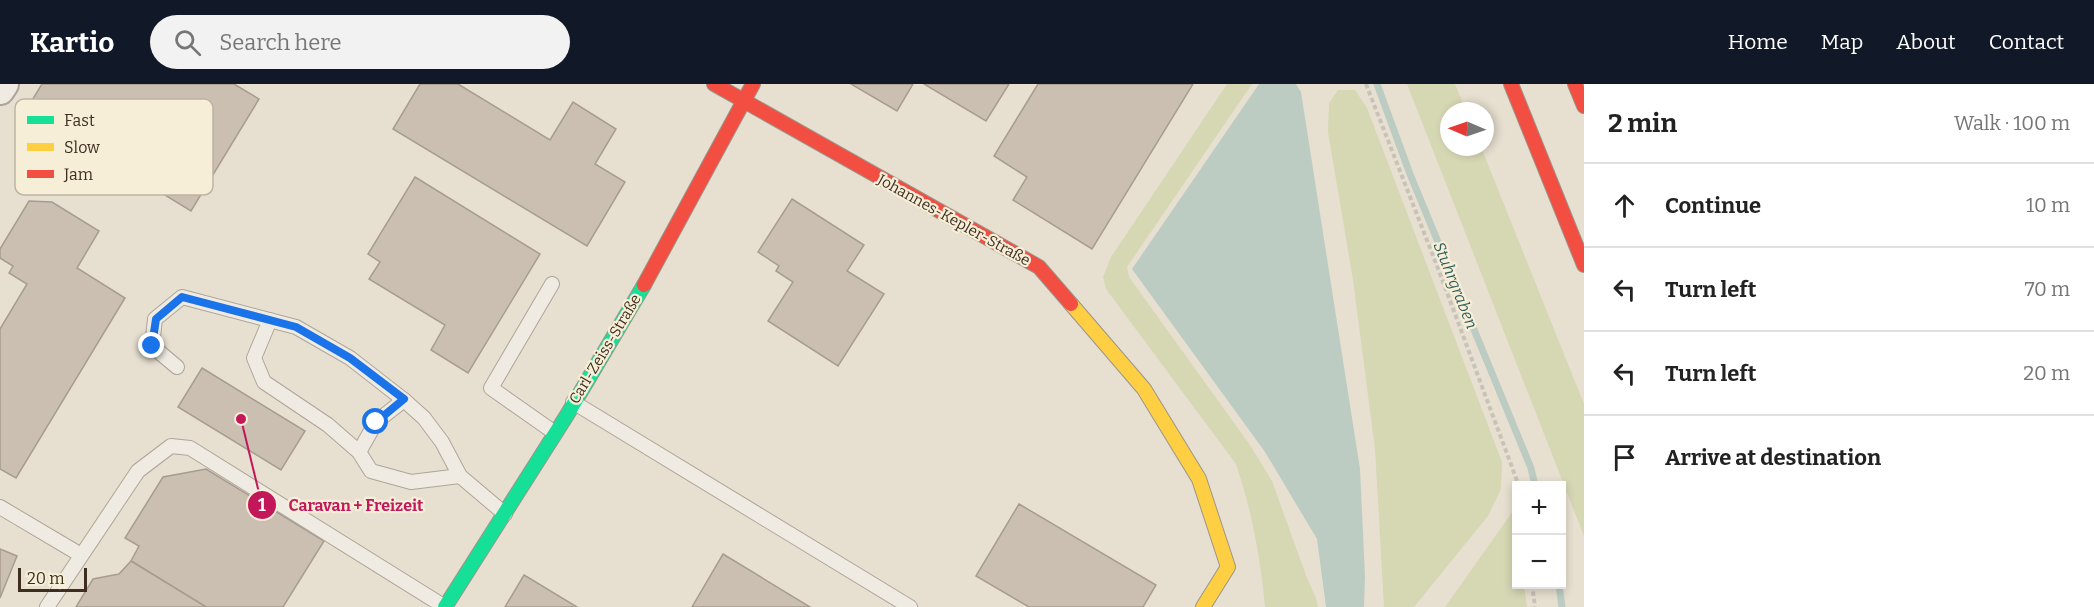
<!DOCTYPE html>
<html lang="en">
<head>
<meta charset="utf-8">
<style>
  body { margin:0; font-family:Bitter,serif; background:#f2f2f2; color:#222 }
  .controls { position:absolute; right:18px; bottom:18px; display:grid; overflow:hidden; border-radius:0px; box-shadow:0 3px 9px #0003 }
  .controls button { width:54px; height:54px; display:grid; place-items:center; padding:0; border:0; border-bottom:2px solid #e0e0e0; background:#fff; color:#222; font:30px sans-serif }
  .compass { position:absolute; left:1440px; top:18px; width:54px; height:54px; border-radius:50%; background:#fff; box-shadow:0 3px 9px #0003; rotate:272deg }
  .scale { position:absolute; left:18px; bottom:15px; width:69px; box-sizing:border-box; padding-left:6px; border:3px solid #3d2e20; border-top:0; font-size:16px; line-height:21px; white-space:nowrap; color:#3d2e20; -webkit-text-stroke:4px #f7eed8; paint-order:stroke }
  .stop { position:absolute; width:18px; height:18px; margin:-14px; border:4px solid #1a73e8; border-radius:50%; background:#fff }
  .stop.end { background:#1a73e8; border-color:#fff; box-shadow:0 2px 6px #0008 }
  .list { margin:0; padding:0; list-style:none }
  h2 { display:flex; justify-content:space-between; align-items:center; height:78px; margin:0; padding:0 24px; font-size:26px }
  h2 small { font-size:20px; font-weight:400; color:#767676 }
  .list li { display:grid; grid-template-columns:39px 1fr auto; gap:18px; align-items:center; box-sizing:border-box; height:84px; padding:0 24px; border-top:2px solid #e0e0e0 }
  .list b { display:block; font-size:22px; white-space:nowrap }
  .list em { font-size:20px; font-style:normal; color:#767676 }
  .icon { flex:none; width:33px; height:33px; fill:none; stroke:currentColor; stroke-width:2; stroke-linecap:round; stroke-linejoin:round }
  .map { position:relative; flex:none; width:1584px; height:523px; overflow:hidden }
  header { display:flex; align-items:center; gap:36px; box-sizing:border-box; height:84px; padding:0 30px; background:#111827; color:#fff }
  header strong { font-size:28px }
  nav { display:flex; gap:33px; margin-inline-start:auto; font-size:21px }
  .search { width:420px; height:54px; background:#f2f2f2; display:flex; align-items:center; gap:15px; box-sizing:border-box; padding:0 21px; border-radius:33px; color:#767676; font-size:22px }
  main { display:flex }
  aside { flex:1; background:#fff }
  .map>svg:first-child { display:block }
  .green { fill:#d6d7b3 }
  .water { fill:#bcccc2 }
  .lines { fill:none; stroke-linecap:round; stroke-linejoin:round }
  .stream { stroke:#bcccc2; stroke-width:7 }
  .building { fill:#cbbfb2; stroke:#a89c90; stroke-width:1.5 }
  .lane-casing { stroke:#ada599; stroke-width:16 }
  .street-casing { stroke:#ada599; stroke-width:32 }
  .fast-casing { stroke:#9c958a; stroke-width:16 }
  .slow-casing { stroke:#9c958a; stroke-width:16 }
  .jam-casing { stroke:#9c958a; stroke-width:16 }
  .path { stroke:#c8c2b9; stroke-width:4; stroke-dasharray:4.5 3; stroke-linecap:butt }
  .lane { stroke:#efebe3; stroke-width:14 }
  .street { stroke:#efebe3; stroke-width:28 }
  .fast { stroke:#16e098; stroke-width:14 }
  .slow { stroke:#ffcf43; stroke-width:14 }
  .jam { stroke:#f24e42; stroke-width:14 }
  .route { stroke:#1a73e8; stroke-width:8 }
  .labels { text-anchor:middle; stroke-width:4.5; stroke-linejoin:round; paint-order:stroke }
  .street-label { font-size:15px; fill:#3d2e20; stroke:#f7eed8 }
  .water-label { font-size:16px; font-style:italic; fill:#2f5d5a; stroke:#f7eed8 }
  .key { fill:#f7eed8; stroke:#bfb4a1; stroke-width:1.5 }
  .key-label { font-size:16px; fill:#3d2e20 }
  .leader { fill:none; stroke:#c2185b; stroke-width:2 }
  .callout-dot { fill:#c2185b; stroke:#f7eed8; stroke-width:2 }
  .mark-label { font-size:18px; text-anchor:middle; font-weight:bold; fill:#fff }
  .callout-label { font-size:16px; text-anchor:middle; font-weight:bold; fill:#c2185b; stroke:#f7eed8; stroke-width:4.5; stroke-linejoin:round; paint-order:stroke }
</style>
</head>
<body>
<header>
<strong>Kartio</strong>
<div class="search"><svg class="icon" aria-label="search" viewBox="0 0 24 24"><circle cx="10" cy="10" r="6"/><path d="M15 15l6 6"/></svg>Search here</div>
<nav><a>Home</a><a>Map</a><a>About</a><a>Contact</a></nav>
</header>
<main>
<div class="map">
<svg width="1584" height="523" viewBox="0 0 1584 523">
  <rect width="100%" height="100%" fill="#e7e0d1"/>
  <g class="green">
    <path d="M1227 0H1252L1127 183 1129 193 1250 361 1272 397 1307 494 1316 514 1318 523H1265C1260 472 1252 428 1236 380L1106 205 1103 193 1111 173Z"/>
    <polygon points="1407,0 1455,0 1466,27 1449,27 1449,63 1481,63 1584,320 1584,452"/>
    <polygon points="1338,6 1355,6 1367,24 1502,378 1501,405 1488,432 1414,523 1384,523 1375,365 1353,196 1328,48 1329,19"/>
    <polygon points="1513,427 1516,453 1516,500 1524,501 1527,523 1445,523"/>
  </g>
  <polygon class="water" points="1259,0 1296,0 1301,8 1360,385 1365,492 1364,523 1326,523 1317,455 1265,368 1132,185"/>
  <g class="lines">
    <g class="stream">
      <polyline points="1377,0 1410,90 1531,384 1535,402"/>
      <polyline points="1559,500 1562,523"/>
    </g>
  </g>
  <g class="building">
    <polygon points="42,0 234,0 259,15 191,127 26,26"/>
    <polygon points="420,0 458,0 550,56 573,18 616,45 595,80 625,98 587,162 393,45"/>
    <polygon points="851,0 913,0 897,27"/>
    <polygon points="924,0 1009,0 986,37"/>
    <polygon points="1038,0 1193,0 1092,165 1013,116 1027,93 994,72"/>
    <polygon points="415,93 540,170 468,289 431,266 445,241 369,195 380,178 368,170"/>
    <polygon points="792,115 864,161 847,187 884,210 838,282 768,237 793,198 776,187 779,182 758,168"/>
    <polygon points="29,117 52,118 99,147 77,184 125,214 16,394 0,385 0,245 27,200 9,189 13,182 0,174 0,165"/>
    <polygon points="202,284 305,347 281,386 178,323"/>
    <polygon points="206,385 324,457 283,523 206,523 131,477 139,462 125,454 163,393"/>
    <polygon points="1019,420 1156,501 1143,523 1029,523 976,492"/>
    <polygon points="0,465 17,472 0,514"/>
    <polygon points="723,470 810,523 692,523"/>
    <polygon points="131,477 206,523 76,523 93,495 119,490"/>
    <polygon points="524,491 577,523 505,523"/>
  </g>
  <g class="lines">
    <defs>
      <g id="lane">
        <polyline points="552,200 491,304 555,349"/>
        <polyline points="270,236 254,274 264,298 328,341 359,368 371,387 411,398 460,392"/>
        <polyline points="177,283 152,262 155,235 182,213 296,243 350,274 404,316 424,334 442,358 460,392 505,430"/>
        <polyline points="573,318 910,523"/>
        <polyline points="359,368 376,338 404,316"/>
        <polyline points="0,423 81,471"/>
        <polyline points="47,523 138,387 171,362 190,364 445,523"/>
      </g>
      <polyline id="street" points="0,6 4,0"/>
      <polyline id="fast" points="445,523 567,331 644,201"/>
      <polyline id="slow" points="1071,220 1144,305 1199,395 1228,483 1203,523"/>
      <g id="jam">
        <polyline points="714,0 1039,183 1071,220"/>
        <polyline points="1511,0 1584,181"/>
        <polyline points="1575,0 1584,22"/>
        <polyline points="644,201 753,0"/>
      </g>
    </defs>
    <use href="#lane" class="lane-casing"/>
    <use href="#street" class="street-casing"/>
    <use href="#fast" class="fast-casing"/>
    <use href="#slow" class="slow-casing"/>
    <use href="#jam" class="jam-casing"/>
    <g class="path">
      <polyline points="1366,0 1439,187 1519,402"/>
      <polyline points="1532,500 1535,523"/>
    </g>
    <use href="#lane" class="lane"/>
    <use href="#street" class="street"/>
    <use href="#fast" class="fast"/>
    <use href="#slow" class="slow"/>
    <use href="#jam" class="jam"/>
  </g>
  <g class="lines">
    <polyline class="route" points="152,262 156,235 182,213 296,243 350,274 404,315 376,338"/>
  </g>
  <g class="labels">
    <g class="street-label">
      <text transform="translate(954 136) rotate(29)" y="5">Johannes-Kepler-Straße</text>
      <text transform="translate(605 265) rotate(-59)" y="5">Carl-Zeiss-Straße</text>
    </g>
    <g class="water-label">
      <text transform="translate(1456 201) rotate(68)" y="6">Stuhrgraben</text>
    </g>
  </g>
  <rect x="15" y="15" width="198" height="96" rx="9" class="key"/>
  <rect x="27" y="32" width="27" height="8" fill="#16e098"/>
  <rect x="27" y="59" width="27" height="8" fill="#ffcf43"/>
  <rect x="27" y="86" width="27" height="8" fill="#f24e42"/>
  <g class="key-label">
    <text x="64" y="42">Fast</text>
    <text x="64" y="69">Slow</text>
    <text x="64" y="96">Jam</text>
  </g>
  <path class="leader" d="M241 335L262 421"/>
  <g class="callout-dot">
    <circle cx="241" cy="335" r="6"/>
    <circle cx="262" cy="421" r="15"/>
  </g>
  <g class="mark-label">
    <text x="262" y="427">1</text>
  </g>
  <g class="callout-label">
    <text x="356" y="427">Caravan + Freizeit</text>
  </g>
</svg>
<div class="controls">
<button>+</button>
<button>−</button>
</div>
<svg class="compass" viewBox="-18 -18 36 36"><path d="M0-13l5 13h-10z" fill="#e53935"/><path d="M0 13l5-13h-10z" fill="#767676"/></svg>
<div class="scale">20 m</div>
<div class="stop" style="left:376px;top:338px"></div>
<div class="stop end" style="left:152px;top:262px"></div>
</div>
<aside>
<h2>2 min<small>Walk · 100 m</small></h2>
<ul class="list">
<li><svg class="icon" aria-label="ahead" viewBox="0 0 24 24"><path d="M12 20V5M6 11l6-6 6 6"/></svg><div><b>Continue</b></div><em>10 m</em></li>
<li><svg class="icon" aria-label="left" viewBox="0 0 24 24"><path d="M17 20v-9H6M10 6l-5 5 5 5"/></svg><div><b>Turn left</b></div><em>70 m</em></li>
<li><svg class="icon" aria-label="left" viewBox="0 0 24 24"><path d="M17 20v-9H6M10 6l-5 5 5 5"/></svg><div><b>Turn left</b></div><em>20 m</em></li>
<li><svg class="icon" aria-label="arrive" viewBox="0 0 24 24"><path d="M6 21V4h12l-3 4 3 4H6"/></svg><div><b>Arrive at destination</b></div></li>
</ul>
</aside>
</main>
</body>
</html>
